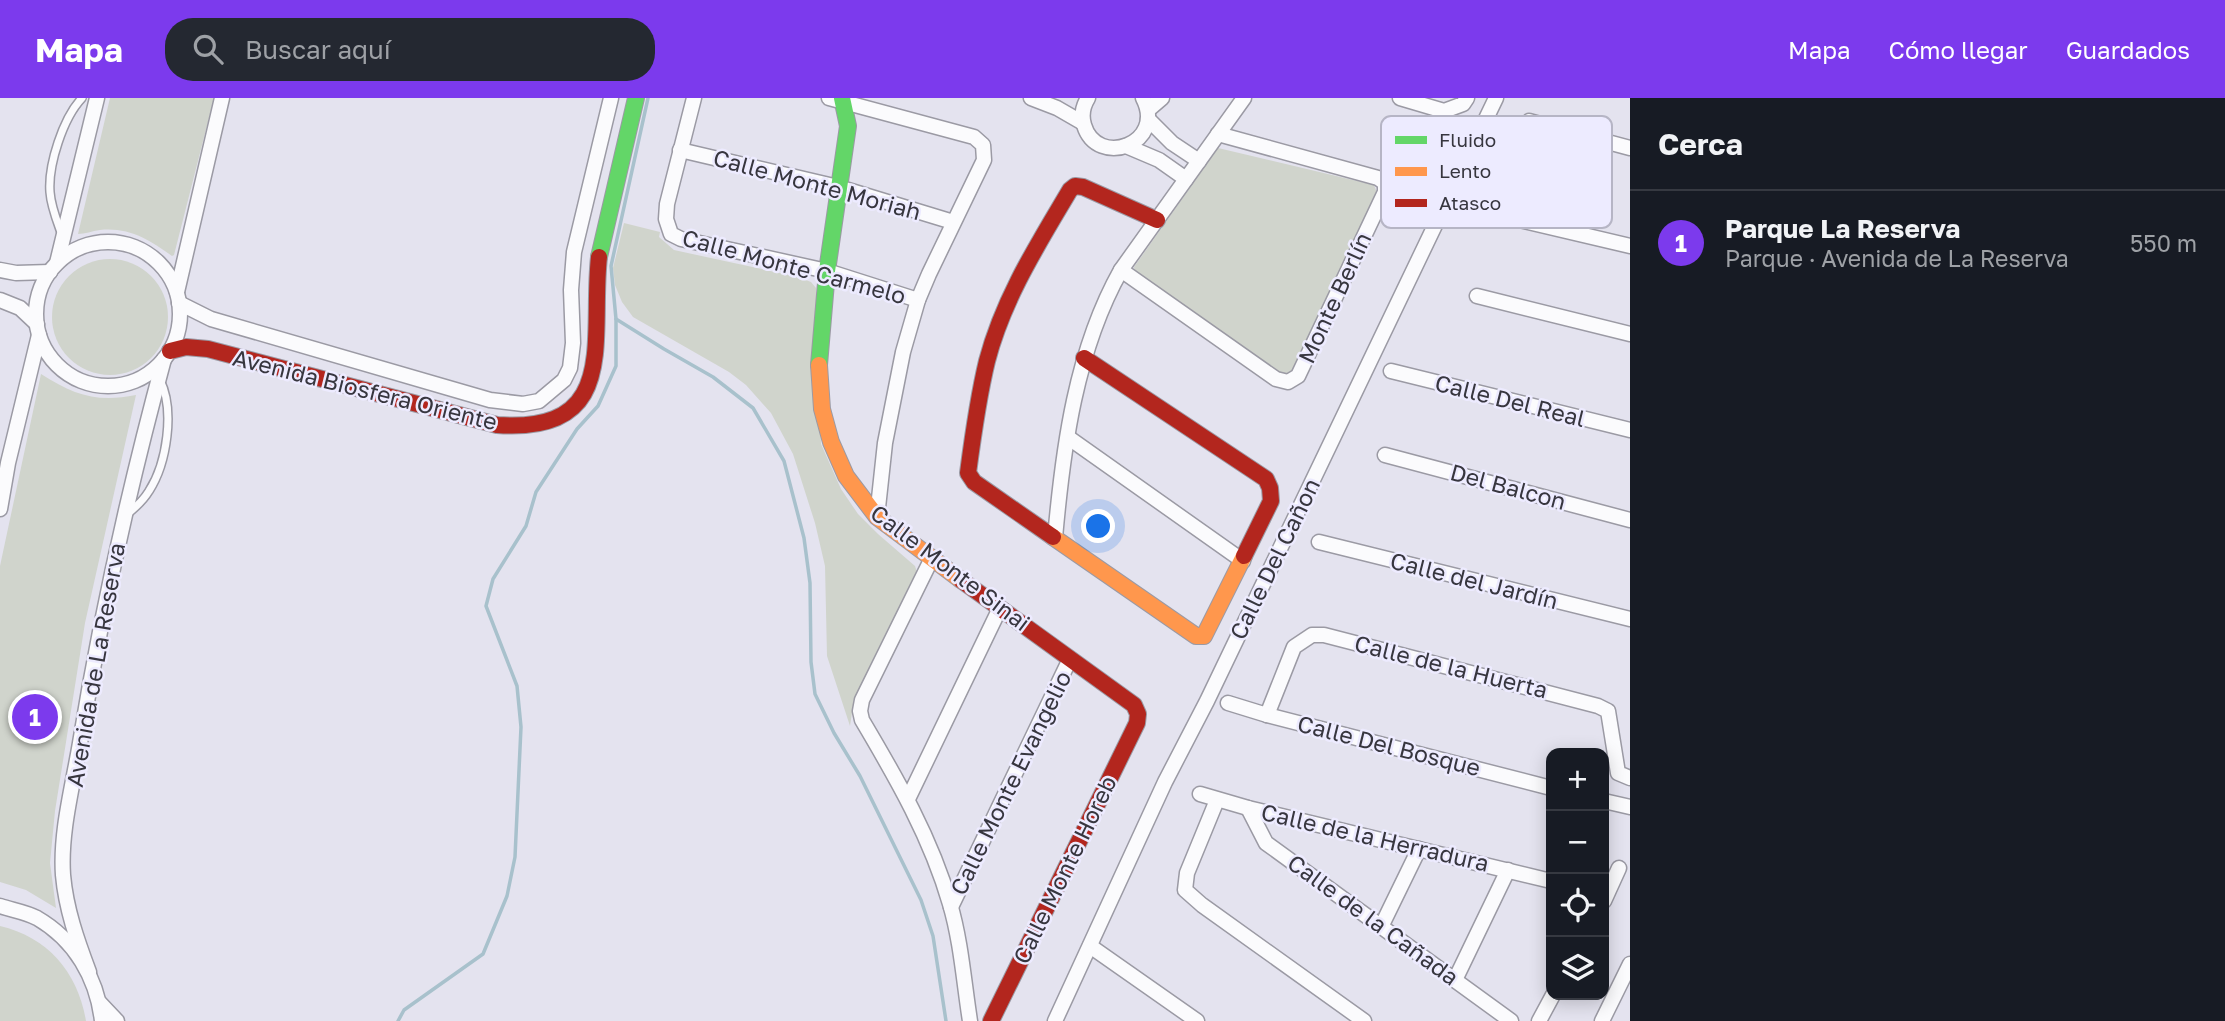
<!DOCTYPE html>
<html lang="es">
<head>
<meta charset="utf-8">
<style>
  body { margin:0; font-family:"Golos Text",sans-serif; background:#242831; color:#f1f3f6 }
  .controls { position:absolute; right:21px; bottom:21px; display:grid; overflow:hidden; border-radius:14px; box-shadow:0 4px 18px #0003 }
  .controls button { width:63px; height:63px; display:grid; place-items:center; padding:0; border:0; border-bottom:2px solid #363941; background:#171b24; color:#f1f3f6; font:35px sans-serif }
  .you { position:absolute; left:1099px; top:429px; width:24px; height:24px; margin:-18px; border:5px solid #fff; border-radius:50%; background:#1a73e8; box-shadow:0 0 0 10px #1a73e833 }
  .badge { display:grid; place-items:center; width:46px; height:46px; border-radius:50%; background:#7c3aed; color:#fff; font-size:23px; font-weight:700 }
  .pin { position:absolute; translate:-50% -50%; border:4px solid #fff; box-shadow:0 2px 7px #0006 }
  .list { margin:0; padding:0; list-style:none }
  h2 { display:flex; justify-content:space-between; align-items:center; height:91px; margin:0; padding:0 28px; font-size:30px }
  h2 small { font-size:23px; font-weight:400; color:#9ea1a6 }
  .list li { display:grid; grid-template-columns:46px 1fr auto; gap:21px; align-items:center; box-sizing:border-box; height:105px; padding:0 28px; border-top:2px solid #363941 }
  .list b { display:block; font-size:26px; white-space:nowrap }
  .list p { margin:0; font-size:23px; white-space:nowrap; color:#9ea1a6 }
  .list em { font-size:23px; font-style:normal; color:#9ea1a6 }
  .icon { flex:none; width:38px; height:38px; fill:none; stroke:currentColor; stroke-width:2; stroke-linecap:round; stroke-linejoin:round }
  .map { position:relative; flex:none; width:1630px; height:923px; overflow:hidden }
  header { display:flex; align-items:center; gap:42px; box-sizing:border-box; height:98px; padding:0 35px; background:#7c3aed; color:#fff }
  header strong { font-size:33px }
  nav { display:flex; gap:38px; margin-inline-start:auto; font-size:24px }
  .search { width:490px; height:63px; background:#242831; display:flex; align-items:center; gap:18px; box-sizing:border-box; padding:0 24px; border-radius:28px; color:#9ea1a6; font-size:26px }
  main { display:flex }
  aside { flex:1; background:#171b24 }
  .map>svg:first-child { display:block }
  .green { fill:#d0d4cc }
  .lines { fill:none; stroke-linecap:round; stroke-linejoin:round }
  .stream { stroke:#a8c1cc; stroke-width:3.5 }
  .lane-casing { stroke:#9b9aa4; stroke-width:10 }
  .street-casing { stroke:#9b9aa4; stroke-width:17 }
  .fast-casing { stroke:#9b9aa4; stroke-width:18 }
  .slow-casing { stroke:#9b9aa4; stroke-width:18 }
  .jam-casing { stroke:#9b9aa4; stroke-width:18 }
  .lane { stroke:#fbfbfd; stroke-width:7 }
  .street { stroke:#fbfbfd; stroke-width:14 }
  .fast { stroke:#63d668; stroke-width:16 }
  .slow { stroke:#ff974d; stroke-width:16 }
  .jam { stroke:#b3261e; stroke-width:16 }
  .labels { text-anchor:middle; stroke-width:5; stroke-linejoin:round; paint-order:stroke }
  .street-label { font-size:23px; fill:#37363f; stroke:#edebff }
  .key { fill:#edebff; stroke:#b6b5c5; stroke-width:2 }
  .key-label { font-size:19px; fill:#37363f }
</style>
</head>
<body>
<header>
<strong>Mapa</strong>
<div class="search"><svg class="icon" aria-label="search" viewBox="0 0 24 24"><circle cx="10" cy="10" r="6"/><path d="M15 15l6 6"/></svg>Buscar aquí</div>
<nav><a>Mapa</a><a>Cómo llegar</a><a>Guardados</a></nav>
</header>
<main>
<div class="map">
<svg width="1630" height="923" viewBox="0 0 1630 923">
  <rect width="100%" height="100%" fill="#e4e3ef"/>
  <g class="green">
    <path d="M110 0H214L174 157 172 158C150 142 129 129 100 132 92 133 85 136 78 136Z"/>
    <polygon points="1218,50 1374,87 1378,97 1294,274 1282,276 1135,175 1134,169"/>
    <polygon points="624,125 660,134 659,139 674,152 798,179 811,184 816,190 821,346 841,391 858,416 878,436 915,468 917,474 912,489 854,601 850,628 827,558 825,468 815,425 793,356 771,315 746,287 729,274 633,219 622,204 615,187 613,170"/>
    <circle cx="110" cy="219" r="58"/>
    <path d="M41 276C74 297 97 305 136 297L85 525 55 713 50 765 56 810 26 792 0 784V468Z"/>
    <path d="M0 828C48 839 78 875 86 923H0Z"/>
  </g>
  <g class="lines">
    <g class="stream">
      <polyline points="616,221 664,251 713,279 753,310 784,363 804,440 810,485 811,564 815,596 834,635 860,678 921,802 933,838 946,923"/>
      <polyline points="398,923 404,912 483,856 507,798 515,759 521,629 517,588 486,508 493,481 526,428 536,394 577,331 598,308 616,268 616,221 611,168 648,0"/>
    </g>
    <defs>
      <g id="lane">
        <path d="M62 137C57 123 51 109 50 94 48 67 63 20 82 0"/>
        <path d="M126 417C135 410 143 403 149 393 167 365 175 312 160 282"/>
      </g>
      <g id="street">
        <polyline points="694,0 667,106 666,121 671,136 681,141 827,173 918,202"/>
        <polyline points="829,0 974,39 983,47 984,62 929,176 918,202 903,254 885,345 877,419"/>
        <polyline points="1031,0 1057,10 1083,25"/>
        <path d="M1088 0C1083 8 1081 17 1084 27 1097 71 1167 46 1143 0"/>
        <polyline points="1400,0 1444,13 1463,6 1467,0"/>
        <polyline points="1148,12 1162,0"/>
        <polyline points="1148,21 1172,45 1199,63"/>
        <polyline points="1529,23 1630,50"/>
        <polyline points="1126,48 1159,62 1186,81"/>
        <polyline points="680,52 838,89 953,124"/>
        <polyline points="1473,111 1630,148"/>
        <circle cx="108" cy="216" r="72"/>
        <polyline points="57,165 97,0"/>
        <polyline points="0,172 16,175 50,174"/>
        <polyline points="1121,172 1276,281 1288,284 1298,278 1385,94 1385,85 1378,80 1218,36"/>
        <polyline points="177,194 222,0"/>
        <polyline points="1477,198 1630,236"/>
        <polyline points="0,202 20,210 37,226"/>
        <polyline points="179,205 211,221 490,302 523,306 539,303 564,282 570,270 573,245 571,192 574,154 611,0"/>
        <polyline points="1391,273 1630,332"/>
        <polyline points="1069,340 1243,463"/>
        <polyline points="1385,357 1630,422"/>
        <polyline points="0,411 8,365 39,237"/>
        <path d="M1055 440C1063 349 1076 252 1121 172L1244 0"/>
        <polyline points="1319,444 1630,521"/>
        <path d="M931 462 862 602 860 613 862 622C897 681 931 740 950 806 961 843 964 885 970 923"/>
        <polyline points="1228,605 1267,617 1551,690"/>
        <polyline points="1267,617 1294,549 1312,537 1324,537 1598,608 1608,613 1618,675 1630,680"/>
        <polyline points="1200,696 1248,710 1551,783"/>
        <polyline points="908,701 1000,510"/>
        <polyline points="1217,702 1187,775 1185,792 1202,807 1364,923"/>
        <polyline points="1604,703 1630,709"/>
        <polyline points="1248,710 1266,745 1511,923"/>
        <polyline points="1604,803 1619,770"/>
        <path d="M0 808C12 812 26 814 37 820 75 842 97 880 102 923"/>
        <polyline points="951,809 1070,561"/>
        <polyline points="1381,829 1419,751"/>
        <polyline points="1090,848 1197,923"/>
        <path d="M89 874C77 842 66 811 63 777 60 734 73 687 80 645 101 515 130 387 164 261"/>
        <polyline points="1455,882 1508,772"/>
        <polyline points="100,905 117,923"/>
        <polyline points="1055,923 1165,684 1207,603 1496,0"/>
        <polyline points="1539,923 1553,897"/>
        <polyline points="1602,923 1630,866"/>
      </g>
      <g id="fast">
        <polyline points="599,159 636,0"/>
        <polyline points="819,267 827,173 848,28 842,0"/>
      </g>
      <g id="slow">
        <polyline points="819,267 822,311 831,344 846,378 877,419 961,482"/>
        <polyline points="1053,439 1196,538 1204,538 1244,458"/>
      </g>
      <g id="jam">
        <path d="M170 253 186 249 208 251 497 327C621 336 590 241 599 159"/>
        <polyline points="1084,260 1266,381 1270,390 1271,403 1244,458"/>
        <path d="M1053 439 974 384 968 375C973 337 978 300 987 263 1003 201 1038 146 1070 92L1075 88 1083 89 1157 122"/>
        <polyline points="961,482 1134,607 1138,616 1137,625 991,923"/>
      </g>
    </defs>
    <use href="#lane" class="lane-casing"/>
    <use href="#street" class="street-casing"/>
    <use href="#fast" class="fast-casing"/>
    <use href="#slow" class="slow-casing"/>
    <use href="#jam" class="jam-casing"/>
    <use href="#lane" class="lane"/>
    <use href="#street" class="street"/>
    <use href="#fast" class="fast"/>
    <use href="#slow" class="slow"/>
    <use href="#jam" class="jam"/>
  </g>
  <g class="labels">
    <g class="street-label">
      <text transform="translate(817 87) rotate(15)" y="8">Calle Monte Moriah</text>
      <text transform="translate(794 169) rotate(15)" y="8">Calle Monte Carmelo</text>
      <text transform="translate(1335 200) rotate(-65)" y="8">Monte Berlín</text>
      <text transform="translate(365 292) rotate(14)" y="8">Avenida Biosfera Oriente</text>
      <text transform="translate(1510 303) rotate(14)" y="8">Calle Del Real</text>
      <text transform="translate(1508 389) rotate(15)" y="8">Del Balcon</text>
      <text transform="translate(1275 461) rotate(-64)" y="8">Calle Del Cañon</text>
      <text transform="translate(950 470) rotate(37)" y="8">Calle Monte Sinai</text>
      <text transform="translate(1474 483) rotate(14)" y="8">Calle del Jardín</text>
      <text transform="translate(96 567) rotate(-80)" y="8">Avenida de La Reserva</text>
      <text transform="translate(1451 569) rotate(14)" y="8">Calle de la Huerta</text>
      <text transform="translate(1389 648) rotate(14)" y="8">Calle Del Bosque</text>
      <text transform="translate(1011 685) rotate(-64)" y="8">Calle Monte Evangelio</text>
      <text transform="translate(1375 740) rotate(13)" y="8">Calle de la Herradura</text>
      <text transform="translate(1065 772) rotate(-64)" y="8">Calle Monte Horeb</text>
      <text transform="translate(1373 822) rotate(36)" y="8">Calle de la Cañada</text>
    </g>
  </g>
  <rect x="1381" y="18" width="231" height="112" rx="10" class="key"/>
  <rect x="1395" y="38" width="32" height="8" fill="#63d668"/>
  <rect x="1395" y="69" width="32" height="9" fill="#ff974d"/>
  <rect x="1395" y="101" width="32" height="8" fill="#b3261e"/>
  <g class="key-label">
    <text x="1439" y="49">Fluido</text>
    <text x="1439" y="80">Lento</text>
    <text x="1439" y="112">Atasco</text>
  </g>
</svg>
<div class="controls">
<button>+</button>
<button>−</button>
<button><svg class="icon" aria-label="locate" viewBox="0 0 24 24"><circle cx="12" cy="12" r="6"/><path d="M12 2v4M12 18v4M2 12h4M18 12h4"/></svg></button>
<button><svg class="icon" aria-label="layers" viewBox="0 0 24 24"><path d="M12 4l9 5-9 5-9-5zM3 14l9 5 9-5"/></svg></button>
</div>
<div class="you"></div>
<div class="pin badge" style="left:35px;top:619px">1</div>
</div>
<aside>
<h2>Cerca<small></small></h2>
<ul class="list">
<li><span class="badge">1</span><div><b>Parque La Reserva</b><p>Parque · Avenida de La Reserva</p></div><em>550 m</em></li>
</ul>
</aside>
</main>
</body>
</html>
